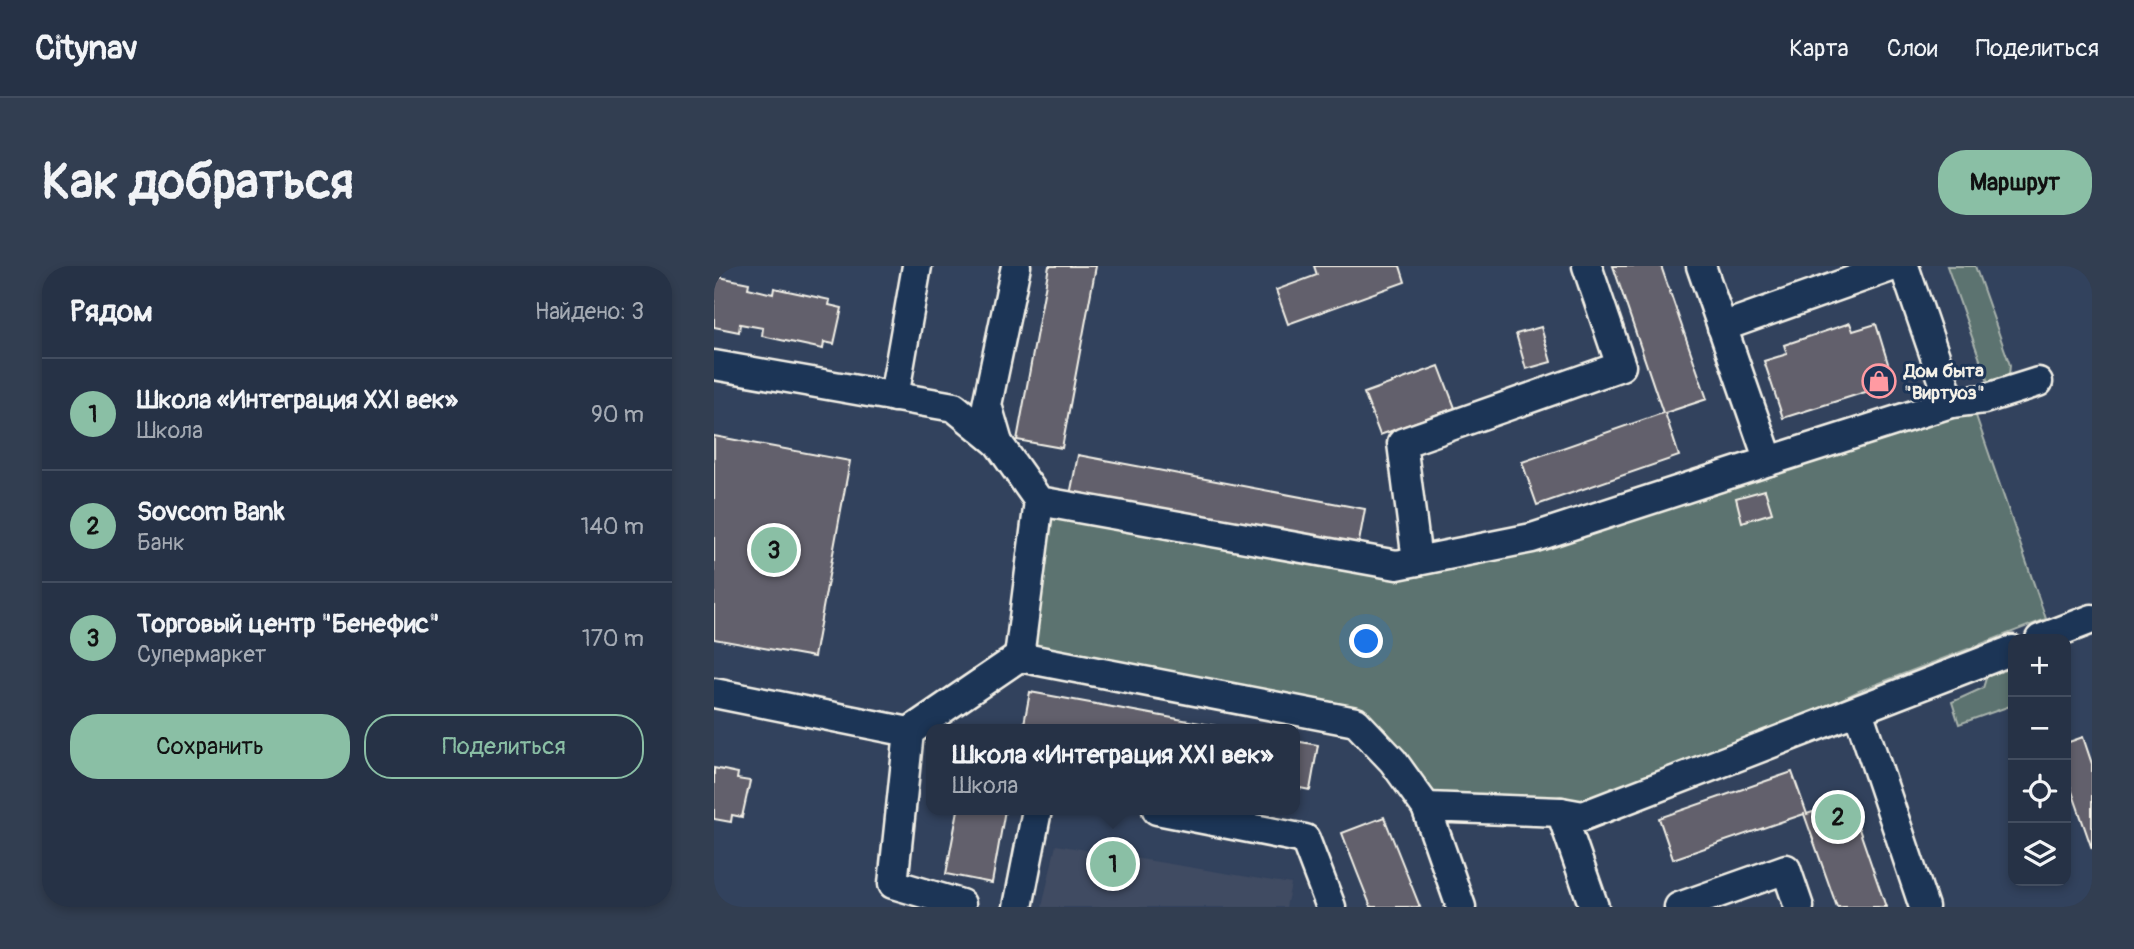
<!DOCTYPE html>
<html lang="ru">
<head>
<meta charset="utf-8">
<style>
  body { margin:0; font-family:Pangolin,sans-serif; background:#323e51; color:#f1f3f6 }
  .controls { position:absolute; right:21px; bottom:21px; display:grid; overflow:hidden; border-radius:14px; box-shadow:0 4px 10px #0003 }
  .controls button { width:63px; height:63px; display:grid; place-items:center; padding:0; border:0; border-bottom:2px solid #424d5f; background:#263246; color:#f1f3f6; font:35px sans-serif }
  .you { position:absolute; left:653px; top:376px; width:24px; height:24px; margin:-18px; border:5px solid #fff; border-radius:50%; background:#1a73e8; box-shadow:0 0 0 10px #1a73e833 }
  .badge { display:grid; place-items:center; width:46px; height:46px; border-radius:50%; background:#8abfa5; color:#111; font-size:23px; font-weight:700 }
  .pin { position:absolute; translate:-50% -50%; border:4px solid #fff; box-shadow:0 2px 7px #0006 }
  .popup { position:absolute; left:212px; top:458px; width:374px; height:91px; box-sizing:border-box; display:grid; place-content:center; border-radius:14px; background:#263246; filter:drop-shadow(0 2px 5px #0005); font-size:23px; white-space:nowrap; color:#a4aab3 }
  .popup b { font-size:26px; color:#f1f3f6 }
  .popup::after { content:''; position:absolute; left:50%; top:100%; margin-left:-14px; border:14px solid transparent; border-top-color:#263246 }
  .list { margin:0; padding:0; list-style:none }
  h2 { display:flex; justify-content:space-between; align-items:center; height:91px; margin:0; padding:0 28px; font-size:30px }
  h2 small { font-size:23px; font-weight:400; color:#a4aab3 }
  .list li { display:grid; grid-template-columns:46px 1fr auto; gap:21px; align-items:center; box-sizing:border-box; height:112px; padding:0 28px; border-top:2px solid #424d5f }
  .list b { display:block; font-size:26px; white-space:nowrap }
  .list p { margin:0; font-size:23px; white-space:nowrap; color:#a4aab3 }
  .list em { font-size:23px; font-style:normal; color:#a4aab3 }
  .actions { display:flex; gap:14px; padding:21px 28px }
  .actions a { flex:1; padding:16px 0; border:2px solid #8abfa5; border-radius:28px; text-align:center; font-size:24px; color:#8abfa5 }
  .actions .main { background:#8abfa5; color:#111 }
  .icon { flex:none; width:38px; height:38px; fill:none; stroke:currentColor; stroke-width:2; stroke-linecap:round; stroke-linejoin:round }
  .map { position:relative; flex:none; width:1378px; height:641px; overflow:hidden; border-radius:28px }
  header { display:flex; align-items:center; gap:42px; box-sizing:border-box; height:98px; padding:0 35px; background:#263246; border-bottom:2px solid #424d5f }
  header strong { font-size:33px }
  nav { display:flex; gap:38px; margin-inline-start:auto; font-size:24px }
  .intro { display:flex; align-items:center; justify-content:space-between; box-sizing:border-box; height:168px; padding:0 42px }
  h1 { margin:0; font-size:49px }
  .button { padding:18px 32px; border-radius:28px; background:#8abfa5; color:#111; font-size:24px; font-weight:700 }
  main { display:flex; gap:42px; padding:0 42px }
  aside { flex:1; background:#263246; border-radius:28px; box-shadow:0 4px 10px #0003 }
  .map>svg:first-child { display:block }
  .built { fill:#404b62 }
  .green { fill:#5b736f; stroke:#a8b2ac; stroke-width:2 }
  .building { fill:#62616c; stroke:#f4f1e8; stroke-width:2 }
  .lines { fill:none; stroke-linecap:round; stroke-linejoin:round }
  .minor-casing { stroke:#f4f1e8; stroke-width:33 }
  .minor { stroke:#1d3557; stroke-width:28 }
  .labels { text-anchor:middle; stroke-width:6; stroke-linejoin:round; paint-order:stroke }
  .poi-label { font-size:19px; font-weight:bold; fill:#f4f1e8; stroke:#1d3557; text-anchor:start }
</style>
</head>
<body>
<header>
<strong>Citynav</strong>
<nav><a>Карта</a><a>Слои</a><a>Поделиться</a></nav>
</header>
<div class="intro"><h1>Как добраться</h1><a class="button">Маршрут</a></div>
<main>
<aside>
<h2>Рядом<small>Найдено: 3</small></h2>
<ul class="list">
<li><span class="badge">1</span><div><b>Школа «Интеграция XXI век»</b><p>Школа</p></div><em>90 m</em></li>
<li><span class="badge">2</span><div><b>Sovcom Bank</b><p>Банк</p></div><em>140 m</em></li>
<li><span class="badge">3</span><div><b>Торговый центр &quot;Бенефис&quot;</b><p>Супермаркет</p></div><em>170 m</em></li>
</ul>
<div class="actions"><a class="main">Сохранить</a><a>Поделиться</a></div>
</aside>
<div class="map">
<svg width="1378" height="641" viewBox="0 0 1378 641">
  <rect width="100%" height="100%" fill="#32425d"/>
  <filter id="ink" filterUnits="userSpaceOnUse"><feTurbulence type="fractalNoise" baseFrequency=".0143" numOctaves="2"/><feDisplacementMap in="SourceGraphic" scale="14" xChannelSelector="R" yChannelSelector="G"/><feConvolveMatrix kernelMatrix="1 2 1 2 8 2 1 2 1" color-interpolation-filters="sRGB"/></filter>
  <g filter="url(#ink)">
    <polygon class="built" points="342,579 577,618 572,641 328,641"/>
    <g class="green">
      <polygon points="1233,0 1261,0 1296,99 1295,109 1275,119"/>
      <polygon points="1260,144 1332,353 1145,425 921,532 869,550 712,541 642,456 305,391 325,235 683,299"/>
      <polygon points="1299,396 1299,439 1245,458 1238,436 1269,422 1274,406"/>
    </g>
    <g class="building">
      <polygon points="335,0 382,0 348,182 303,174"/>
      <polygon points="600,0 686,0 691,16 574,58 562,24 603,9"/>
      <polygon points="899,0 947,0 993,133 951,147 965,190 823,239 808,196 949,147"/>
      <polygon points="0,10 35,17 34,22 59,28 60,22 116,34 115,39 128,42 120,78 110,76 109,83 48,70 49,62 26,58 25,66 0,61"/>
      <polygon points="1136,57 1139,65 1162,58 1180,117 1069,152 1050,95 1073,88 1070,79"/>
      <polygon points="827,61 837,96 812,103 802,68"/>
      <polygon points="725,100 741,142 666,169 650,127"/>
      <polygon points="0,170 136,195 100,391 0,373"/>
      <polygon points="364,189 651,243 643,287 355,234"/>
      <polygon points="1051,224 1058,247 1028,256 1022,232"/>
      <polygon points="316,426 519,463 309,463"/>
      <polygon points="1369,471 1378,498 1378,583 1352,508 1352,477"/>
      <polygon points="581,475 604,479 596,524 581,521"/>
      <polygon points="0,502 24,507 23,513 36,515 28,551 18,549 17,556 0,553"/>
      <polygon points="1078,506 1093,548 1135,534 1172,641 1123,641 1090,548 959,593 945,552"/>
      <polygon points="244,544 291,544 278,617 232,608"/>
      <polygon points="670,551 706,641 657,641 643,606 628,567"/>
    </g>
    <g class="lines">
      <defs>
        <g id="minor">
          <polyline points="987,0 1055,195 1237,137 1270,133 1324,116"/>
          <polyline points="1190,0 1237,137"/>
          <polyline points="1008,61 1180,0"/>
          <polyline points="0,99 240,141 284,177 325,235 683,299 818,272 1055,195"/>
          <polyline points="180,131 203,0"/>
          <polyline points="284,177 273,139 302,0"/>
          <polyline points="703,295 688,177 907,100 873,0"/>
          <polyline points="1326,373 1378,353"/>
          <polyline points="305,391 325,235"/>
          <polyline points="0,427 195,466 305,391 642,456 679,495 712,541"/>
          <polyline points="1144,445 1210,641"/>
          <polyline points="195,466 179,618 247,638 246,641"/>
          <polyline points="443,544 591,573 617,641"/>
          <polyline points="847,546 880,641"/>
          <polyline points="304,641 323,544"/>
          <polyline points="747,641 712,541 847,546 869,550 1299,384"/>
          <polyline points="965,641 1072,603 1085,641"/>
        </g>
      </defs>
      <use href="#minor" class="minor-casing"/>
      <use href="#minor" class="minor"/>
    </g>
  </g>
  <defs>
    <symbol id="shop-ring" viewBox="-11 -11 22 22"><circle r="9.5" fill="#1d3557" stroke="#ff9aa2" stroke-width="1.5"/><path d="M-5-2.5h2.3a2.7 3.5 0 0 1 5.4 0H5L5.5 6h-11ZM-1.5-2.5h3a1.5 2.3 0 0 0-3 0Z" fill="#ff9aa2"/></symbol>
  </defs>
  <g fill-rule="evenodd">
    <use href="#shop-ring" x="1146" y="96" width="38" height="38"/>
  </g>
  <g class="labels">
    <g class="poi-label">
      <text x="1190" y="111">Дом быта<tspan x="1190" dy="22">"Виртуоз"</tspan></text>
    </g>
  </g>
</svg>
<div class="controls">
<button>+</button>
<button>−</button>
<button><svg class="icon" aria-label="locate" viewBox="0 0 24 24"><circle cx="12" cy="12" r="6"/><path d="M12 2v4M12 18v4M2 12h4M18 12h4"/></svg></button>
<button><svg class="icon" aria-label="layers" viewBox="0 0 24 24"><path d="M12 4l9 5-9 5-9-5zM3 14l9 5 9-5"/></svg></button>
</div>
<div class="you"></div>
<div class="pin badge" style="left:399px;top:598px">1</div>
<div class="popup"><b>Школа «Интеграция XXI век»</b>Школа</div>
<div class="pin badge" style="left:1124px;top:551px">2</div>
<div class="pin badge" style="left:60px;top:284px">3</div>
</div>
</main>
</body>
</html>
